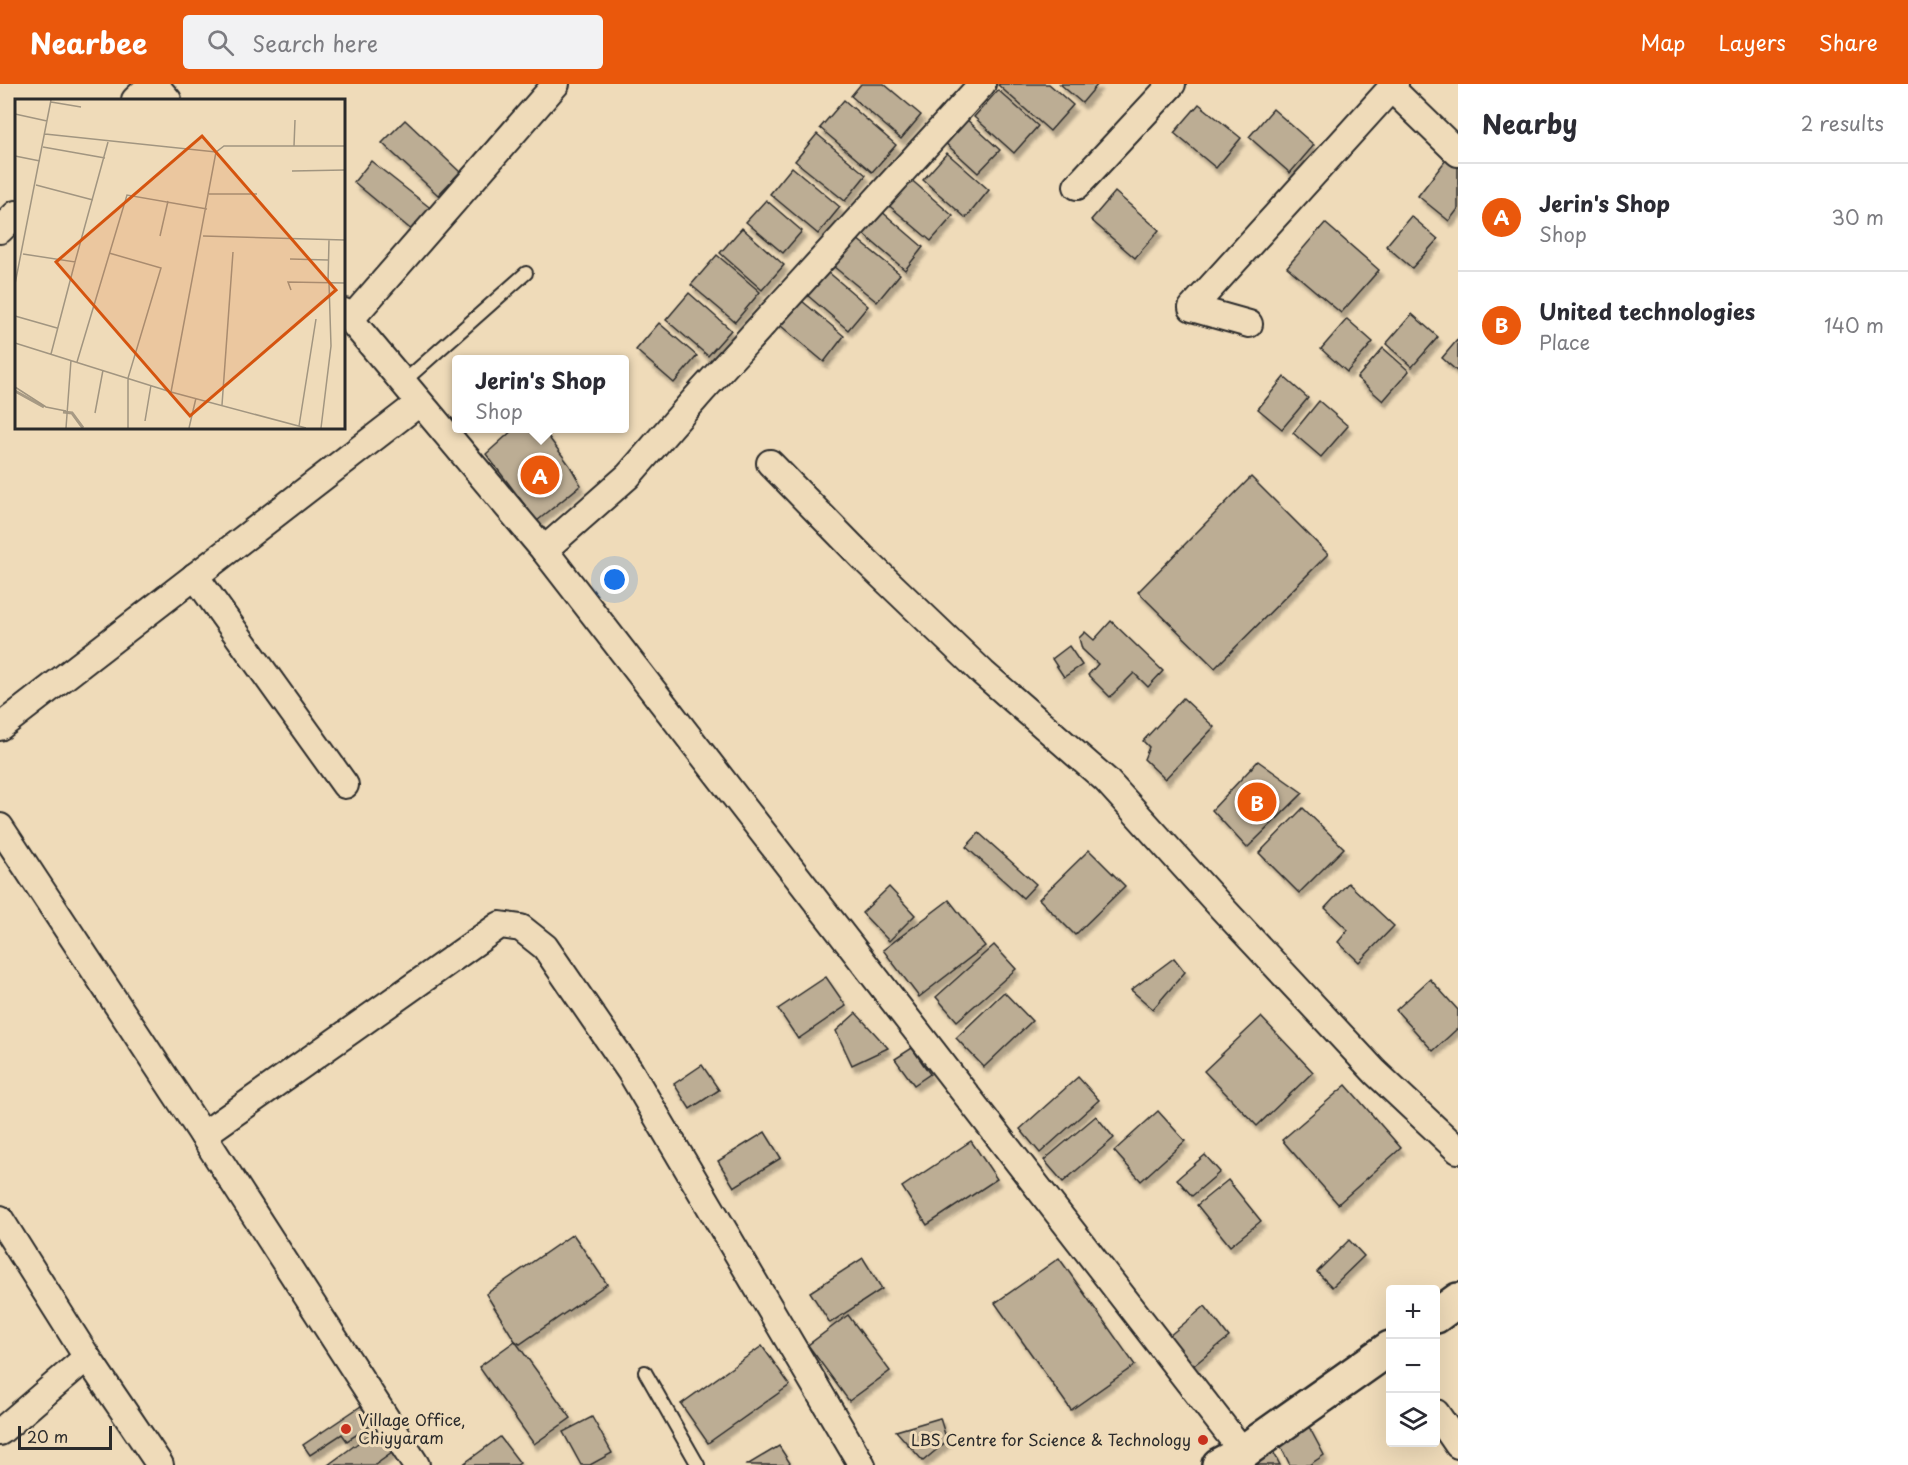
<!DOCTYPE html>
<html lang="en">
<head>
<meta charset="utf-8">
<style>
  body { margin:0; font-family:"Playpen Sans",sans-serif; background:#f2f2f3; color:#2b2b33 }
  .controls { position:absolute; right:18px; bottom:18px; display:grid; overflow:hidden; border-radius:6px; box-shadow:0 6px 24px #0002 }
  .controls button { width:54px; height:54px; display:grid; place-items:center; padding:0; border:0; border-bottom:2px solid #e1e1e2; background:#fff; color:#2b2b33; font:30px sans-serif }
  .scale { position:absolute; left:18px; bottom:15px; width:94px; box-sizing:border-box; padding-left:6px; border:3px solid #2b2b2b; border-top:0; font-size:16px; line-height:21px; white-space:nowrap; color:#2b2b2b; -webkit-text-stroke:4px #efdbb9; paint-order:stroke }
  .you { position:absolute; left:615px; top:496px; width:21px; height:21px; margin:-15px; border:4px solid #fff; border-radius:50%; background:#1a73e8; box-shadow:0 0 0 9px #1a73e833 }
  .badge { display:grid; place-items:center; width:39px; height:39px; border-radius:50%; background:#ea580c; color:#fff; font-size:20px; font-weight:700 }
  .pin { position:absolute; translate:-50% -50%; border:3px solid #fff; box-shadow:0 2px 6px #0006 }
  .popup { position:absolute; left:452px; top:271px; width:177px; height:78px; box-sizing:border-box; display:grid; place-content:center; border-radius:6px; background:#fff; filter:drop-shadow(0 2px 4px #0005); font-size:20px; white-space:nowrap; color:#7c7c81 }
  .popup b { font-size:22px; color:#2b2b33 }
  .popup::after { content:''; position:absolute; left:50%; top:100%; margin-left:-12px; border:12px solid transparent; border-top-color:#fff }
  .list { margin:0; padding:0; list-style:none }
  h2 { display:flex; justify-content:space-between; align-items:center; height:78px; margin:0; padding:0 24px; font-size:26px }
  h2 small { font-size:20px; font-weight:400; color:#7c7c81 }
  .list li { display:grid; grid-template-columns:39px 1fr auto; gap:18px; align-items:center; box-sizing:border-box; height:108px; padding:0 24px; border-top:2px solid #e1e1e2 }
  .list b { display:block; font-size:22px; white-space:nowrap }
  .list p { margin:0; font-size:20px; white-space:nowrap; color:#7c7c81 }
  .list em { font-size:20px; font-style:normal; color:#7c7c81 }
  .icon { flex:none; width:33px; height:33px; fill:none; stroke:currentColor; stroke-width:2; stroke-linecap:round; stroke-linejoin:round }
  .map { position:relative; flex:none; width:1458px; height:1381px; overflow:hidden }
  header { display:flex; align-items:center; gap:36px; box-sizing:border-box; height:84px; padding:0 30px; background:#ea580c; color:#fff }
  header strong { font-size:28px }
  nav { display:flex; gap:33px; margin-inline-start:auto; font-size:21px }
  .search { width:420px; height:54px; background:#f2f2f3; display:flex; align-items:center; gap:15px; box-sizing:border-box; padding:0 21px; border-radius:6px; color:#7c7c81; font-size:22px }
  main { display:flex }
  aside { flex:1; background:#fff }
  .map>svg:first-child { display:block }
  .building { fill:#bcad94; stroke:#2b2b2b; stroke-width:1.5; filter:url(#shadow) }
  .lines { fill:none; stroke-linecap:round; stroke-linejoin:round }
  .lane-casing { stroke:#2b2b2b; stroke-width:16 }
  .street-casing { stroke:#2b2b2b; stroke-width:30 }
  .secondary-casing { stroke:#2b2b2b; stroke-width:38 }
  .lane { stroke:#efdbb9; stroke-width:12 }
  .street { stroke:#efdbb9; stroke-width:26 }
  .secondary { stroke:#efdbb9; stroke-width:33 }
  .poi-dot { fill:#c8321e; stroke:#efdbb9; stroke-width:2 }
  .labels { text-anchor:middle; stroke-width:6; stroke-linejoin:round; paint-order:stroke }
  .poi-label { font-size:16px; fill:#2b2b2b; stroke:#efdbb9; text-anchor:start }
  .inset-river { fill:none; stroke:#a79a84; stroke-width:3 }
  .inset-road { fill:none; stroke:#a19580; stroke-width:1.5 }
  .view { fill:#d5540f; fill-opacity:0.15; stroke:#d5540f; stroke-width:3 }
  .inset-edge { fill:none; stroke:#2b2b2b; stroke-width:3 }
</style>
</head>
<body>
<header>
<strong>Nearbee</strong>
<div class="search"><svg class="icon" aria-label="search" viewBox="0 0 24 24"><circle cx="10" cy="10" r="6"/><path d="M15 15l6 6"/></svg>Search here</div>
<nav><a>Map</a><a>Layers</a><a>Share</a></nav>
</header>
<main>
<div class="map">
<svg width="1458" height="1381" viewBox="0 0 1458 1381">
  <defs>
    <filter id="shadow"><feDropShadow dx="3.5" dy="6" stdDeviation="1.5" flood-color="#0004"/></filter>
  </defs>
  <rect width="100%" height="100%" fill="#efdbb9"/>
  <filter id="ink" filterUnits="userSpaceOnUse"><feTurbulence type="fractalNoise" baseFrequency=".0167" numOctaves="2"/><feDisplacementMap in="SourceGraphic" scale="12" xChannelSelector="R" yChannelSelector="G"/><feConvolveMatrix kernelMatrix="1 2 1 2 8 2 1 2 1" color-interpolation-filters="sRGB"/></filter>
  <g filter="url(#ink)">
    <g class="building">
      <polygon points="861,0 884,0 921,31 901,55 851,12"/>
      <polygon points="1000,0 1049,0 1073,21 1050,47 998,1"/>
      <polygon points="1060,0 1098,0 1082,19"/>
      <polygon points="998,6 1038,42 1014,69 974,33"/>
      <polygon points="844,16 896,61 872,88 820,44"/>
      <polygon points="1199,20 1241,54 1216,84 1174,49"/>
      <polygon points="1273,25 1314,61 1290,89 1249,53"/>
      <polygon points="964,33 1000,66 978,89 943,57"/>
      <polygon points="405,36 460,88 438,111 382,59"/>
      <polygon points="817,50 866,91 845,117 795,77"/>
      <polygon points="947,69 989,106 966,134 923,96"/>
      <polygon points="1449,72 1458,79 1458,125 1449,137 1418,112"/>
      <polygon points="371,77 433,126 414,148 354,98"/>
      <polygon points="792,83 840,123 818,150 770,110"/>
      <polygon points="908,93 953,132 931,157 886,119"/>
      <polygon points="1115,108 1159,146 1135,174 1091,136"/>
      <polygon points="766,116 802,147 783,169 746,138"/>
      <polygon points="880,126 923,163 905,186 861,148"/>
      <polygon points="1411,132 1438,155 1412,184 1386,162"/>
      <polygon points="1325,139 1379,186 1341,229 1287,183"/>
      <polygon points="742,144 784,181 762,206 720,169"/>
      <polygon points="851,150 900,190 877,218 828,178"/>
      <polygon points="717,171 760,208 735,238 691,201"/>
      <polygon points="820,181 868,222 848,246 800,205"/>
      <polygon points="689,209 731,246 708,272 666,236"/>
      <polygon points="796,212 844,252 824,278 775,237"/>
      <polygon points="1412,230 1438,253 1412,283 1386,260"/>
      <polygon points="1347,235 1373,258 1347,288 1321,265"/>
      <polygon points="659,239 697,272 674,299 636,266"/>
      <polygon points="1458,255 1458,288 1442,274"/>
      <polygon points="1383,264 1409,287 1383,317 1357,294"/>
      <polygon points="1284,293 1308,314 1282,345 1258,325"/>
      <polygon points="1319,317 1348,342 1321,373 1293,349"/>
      <polygon points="515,344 542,344 570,382 581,401 537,437 486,370"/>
      <polygon points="1251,393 1328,470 1215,584 1138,508"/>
      <polygon points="1111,537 1163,587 1148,603 1134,589 1110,613 1088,591 1098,580 1082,565 1079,554 1085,548 1094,556"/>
      <polygon points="1069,562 1082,581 1064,593 1052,575"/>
      <polygon points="1183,614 1214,643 1165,695 1144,675 1149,663 1143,657"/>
      <polygon points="1258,677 1303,709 1247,764 1212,726"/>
      <polygon points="1303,724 1344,764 1299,809 1259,769"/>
      <polygon points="979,749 1036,800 1023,814 966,763"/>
      <polygon points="1089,766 1125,802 1075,851 1039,815"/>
      <polygon points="1348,799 1394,842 1359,878 1338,858 1348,846 1325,824"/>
      <polygon points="889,803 915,831 889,857 862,829"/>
      <polygon points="949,816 985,862 919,913 883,866"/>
      <polygon points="994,861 1016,885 957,937 936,913"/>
      <polygon points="1174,874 1185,888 1153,925 1131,906"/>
      <polygon points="826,893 846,922 798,955 778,925"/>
      <polygon points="1430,895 1458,926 1458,944 1433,967 1396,926"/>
      <polygon points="1004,908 1032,937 984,983 956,954"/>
      <polygon points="856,929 888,964 852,981 836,947"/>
      <polygon points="1261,933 1313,988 1257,1042 1204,987"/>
      <polygon points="912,964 930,990 914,1001 895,975"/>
      <polygon points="702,981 719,1006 690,1025 674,1000"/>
      <polygon points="1078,993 1099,1016 1040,1069 1020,1045"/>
      <polygon points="1346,1001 1401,1064 1338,1120 1282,1056"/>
      <polygon points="1158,1027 1185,1057 1141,1097 1114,1067"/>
      <polygon points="1096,1032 1114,1054 1063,1098 1044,1076"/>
      <polygon points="765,1048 781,1074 734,1103 718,1077"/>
      <polygon points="971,1057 997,1095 927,1141 902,1103"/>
      <polygon points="1205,1071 1220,1088 1192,1112 1177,1095"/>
      <polygon points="1228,1096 1261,1137 1230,1162 1197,1121"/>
      <polygon points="573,1150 607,1200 520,1260 515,1257 486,1210"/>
      <polygon points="1349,1156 1364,1172 1332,1203 1317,1188"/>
      <polygon points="863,1174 882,1205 830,1239 810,1208"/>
      <polygon points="1059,1174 1135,1281 1071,1326 995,1219"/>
      <polygon points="1205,1222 1229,1253 1193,1282 1169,1252"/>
      <polygon points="848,1231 890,1287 849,1317 808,1261"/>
      <polygon points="515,1257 571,1334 534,1360 479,1283"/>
      <polygon points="762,1262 790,1301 708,1359 681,1320"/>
      <polygon points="361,1322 373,1340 347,1357 342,1350 310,1371 303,1361"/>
      <polygon points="592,1333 612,1369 590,1381 581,1381 563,1348"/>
      <polygon points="940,1334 947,1357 923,1377 896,1347"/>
      <polygon points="1308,1341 1324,1371 1309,1381 1290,1381 1280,1361"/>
      <polygon points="380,1343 396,1366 375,1381 328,1381"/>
      <polygon points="500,1353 520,1379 517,1381 462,1381"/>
      <polygon points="779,1362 790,1379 787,1381 747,1381"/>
      <polygon points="1274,1369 1280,1381 1249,1381"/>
    </g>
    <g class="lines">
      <defs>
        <g id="lane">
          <polyline points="402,299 526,189"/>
          <polyline points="645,1288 698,1381"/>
        </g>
        <g id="street">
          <polyline points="154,0 168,16"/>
          <polyline points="1391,4 1458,69"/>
          <polyline points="135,16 152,0"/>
          <polyline points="1077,102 1172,0"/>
          <polyline points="0,146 16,130"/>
          <polyline points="344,228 544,466 1243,1368"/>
          <polyline points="350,236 556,0"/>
          <polyline points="1249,240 1192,224 1395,0"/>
          <polyline points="770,379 862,473 983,589 1106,696 1223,825 1375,988 1458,1066"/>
          <polyline points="544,466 628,392 702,307 982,0"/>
          <polyline points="195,492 345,701"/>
          <polyline points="0,643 419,319"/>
          <polyline points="0,743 203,1051 416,1381"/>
          <polyline points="203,1051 500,841 521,844 545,863 630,987 862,1381"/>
          <polyline points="0,1135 87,1273 0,1348"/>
          <polyline points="87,1273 160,1381"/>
          <polyline points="1436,1329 1458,1361"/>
        </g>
        <g id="secondary">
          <polyline points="1436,1232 1458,1216"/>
          <polyline points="1219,1381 1243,1368 1390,1264"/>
        </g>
      </defs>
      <use href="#lane" class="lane-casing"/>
      <use href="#street" class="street-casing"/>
      <use href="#secondary" class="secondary-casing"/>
      <use href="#lane" class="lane"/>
      <use href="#street" class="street"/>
      <use href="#secondary" class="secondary"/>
    </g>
  </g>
  <g class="poi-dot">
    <circle cx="346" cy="1345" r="6"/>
    <circle cx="1203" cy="1356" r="6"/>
  </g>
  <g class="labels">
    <g class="poi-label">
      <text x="358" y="1342">Village Office,<tspan x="358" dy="18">Chiyyaram</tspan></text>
      <text x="1191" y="1362" text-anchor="end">LBS Centre for Science &amp; Technology</text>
    </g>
  </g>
  <g transform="translate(15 15)">
    <rect width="330" height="330" fill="#efdbb9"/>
    <path class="inset-river" d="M0 292 29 308M48 313 57 314 68 329"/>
    <path class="inset-road" d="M36 3 66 8M0 15 32 22M30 35 201 53 209 47H330M279 47 280 21M28 48 90 59M0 57 25 62M277 72 330 71M21 86 78 101M194 95H242M145 137 153 102M188 137 330 141M94 154 146 169 113 279V329M8 155 60 163 93 43M275 160 313 161M313 184 314 141M0 185 36 1M276 191 273 183 330 184M0 217 42 229M0 244 156 293 291 329M36 255 60 163M62 263 112 96 192 110M0 288 31 308 51 312M156 293 201 53M207 306 218 153M80 314 88 271M130 322 136 286M284 327 301 220M51 329 56 261M174 329 181 299M306 329 316 247 314 184"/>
    <path class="view" d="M187 37 321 191 175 317 41 163Z"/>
    <rect width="330" height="330" class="inset-edge"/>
  </g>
</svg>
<div class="controls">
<button>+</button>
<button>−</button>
<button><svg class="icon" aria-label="layers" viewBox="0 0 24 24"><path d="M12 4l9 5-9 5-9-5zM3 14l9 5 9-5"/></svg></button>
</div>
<div class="scale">20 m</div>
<div class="you"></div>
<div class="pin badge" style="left:540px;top:391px">A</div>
<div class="popup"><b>Jerin's Shop</b>Shop</div>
<div class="pin badge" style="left:1257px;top:718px">B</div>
</div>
<aside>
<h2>Nearby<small>2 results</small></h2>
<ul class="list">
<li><span class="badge">A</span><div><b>Jerin's Shop</b><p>Shop</p></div><em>30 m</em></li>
<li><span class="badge">B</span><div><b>United technologies</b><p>Place</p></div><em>140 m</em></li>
</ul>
</aside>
</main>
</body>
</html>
